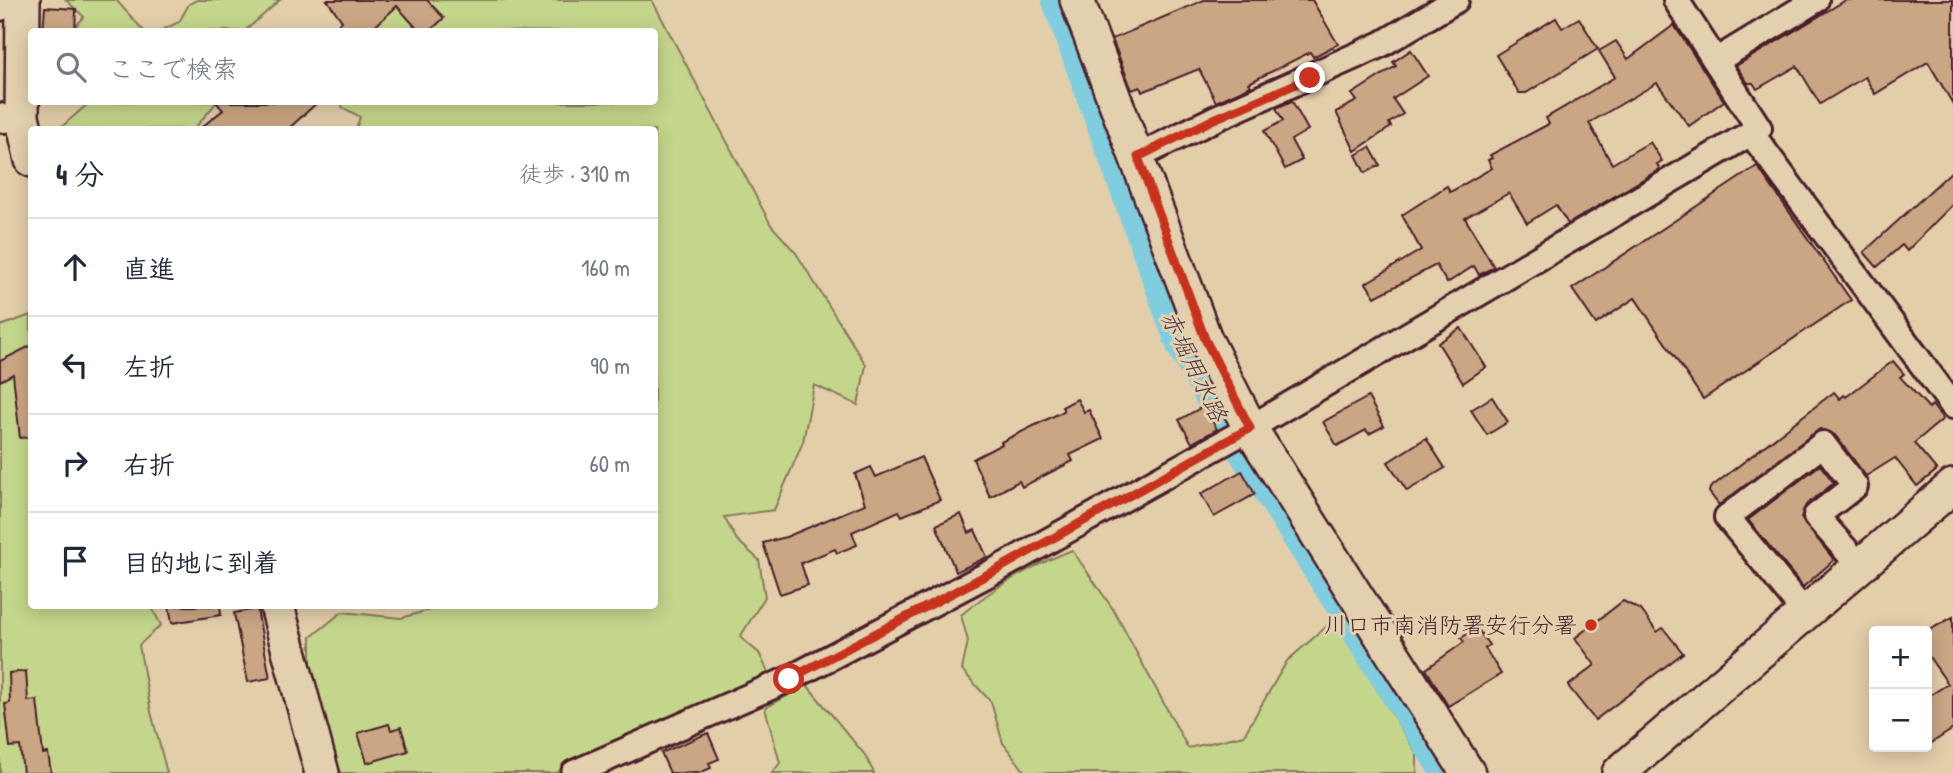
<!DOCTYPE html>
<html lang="ja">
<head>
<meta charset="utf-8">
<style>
  body { margin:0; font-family:"Patrick Hand","Klee One",sans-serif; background:#f2f2f3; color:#1f2937 }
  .controls { position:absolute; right:21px; bottom:21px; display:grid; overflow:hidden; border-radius:7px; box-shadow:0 4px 18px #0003 }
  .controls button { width:63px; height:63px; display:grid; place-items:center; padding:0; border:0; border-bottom:2px solid #e0e1e3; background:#fff; color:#1f2937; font:35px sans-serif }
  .stop { position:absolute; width:21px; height:21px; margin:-16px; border:5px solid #c8321e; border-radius:50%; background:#fff }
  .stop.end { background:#c8321e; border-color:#fff; box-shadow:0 2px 7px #0008 }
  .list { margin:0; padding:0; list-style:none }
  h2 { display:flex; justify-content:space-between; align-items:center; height:91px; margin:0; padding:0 28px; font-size:30px }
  h2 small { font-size:23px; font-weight:400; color:#747a83 }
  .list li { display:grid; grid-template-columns:46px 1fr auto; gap:21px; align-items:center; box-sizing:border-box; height:98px; padding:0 28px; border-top:2px solid #e0e1e3 }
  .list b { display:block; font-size:26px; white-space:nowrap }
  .list em { font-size:23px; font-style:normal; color:#747a83 }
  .icon { flex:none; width:38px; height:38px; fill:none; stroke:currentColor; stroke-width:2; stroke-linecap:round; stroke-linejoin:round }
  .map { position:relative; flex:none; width:1953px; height:773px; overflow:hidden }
  .search { position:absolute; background:#fff; box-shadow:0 4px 18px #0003; left:28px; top:28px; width:630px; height:77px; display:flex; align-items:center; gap:18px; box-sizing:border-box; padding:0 24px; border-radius:7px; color:#747a83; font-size:26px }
  .panel { position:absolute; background:#fff; box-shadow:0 4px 18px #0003; left:28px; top:126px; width:630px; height:483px; border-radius:7px }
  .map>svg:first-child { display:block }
  .green { fill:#c4d68b; stroke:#877a5b; stroke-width:2 }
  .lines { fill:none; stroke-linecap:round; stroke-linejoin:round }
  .canal { stroke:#81cde0; stroke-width:23 }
  .building { fill:#caa684; stroke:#4a1f2b; stroke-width:2 }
  .street-casing { stroke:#4a1f2b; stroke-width:30 }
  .secondary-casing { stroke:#4a1f2b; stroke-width:38 }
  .street { stroke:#e2d0ae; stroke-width:24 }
  .secondary { stroke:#e2d0ae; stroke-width:33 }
  .route { stroke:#c8321e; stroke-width:9 }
  .poi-dot { fill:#c8321e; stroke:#e2d0ae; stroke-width:2.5 }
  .labels { text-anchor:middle; stroke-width:6; stroke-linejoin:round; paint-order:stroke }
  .poi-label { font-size:23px; fill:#4a1f2b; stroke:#e2d0ae; text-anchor:end }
  .water-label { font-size:24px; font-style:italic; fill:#523946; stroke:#e2d0ae }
</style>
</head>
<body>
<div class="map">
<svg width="1953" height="773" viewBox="0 0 1953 773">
  <rect width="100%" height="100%" fill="#e3ceaa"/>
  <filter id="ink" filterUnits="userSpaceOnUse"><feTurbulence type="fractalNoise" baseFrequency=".0143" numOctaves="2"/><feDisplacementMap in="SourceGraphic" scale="14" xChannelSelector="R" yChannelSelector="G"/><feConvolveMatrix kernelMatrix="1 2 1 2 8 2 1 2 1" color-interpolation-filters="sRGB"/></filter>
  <g filter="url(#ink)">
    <g class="green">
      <polygon points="66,0 116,0 144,31 71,31 84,17"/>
      <polygon points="197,0 280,0 245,31 160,31 179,22 189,4"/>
      <polygon points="356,0 652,0 771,225 796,253 866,365 858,405 814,385 803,442 774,510 724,517 737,540 759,560 765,597 740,637 759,653 769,674 556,773 337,773 311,681 311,637 342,612 401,618 444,606 654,606 654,130 356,129 360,117 342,107 342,102 654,102 654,32 376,31"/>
      <polygon points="90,102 217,102 194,129 58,130"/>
      <polygon points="31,315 32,606 151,606 161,625 139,645 151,712 167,773 0,773 0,326"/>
      <path d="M1072 550 1113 609 1188 748 1244 735 1287 661 1334 620 1417 754V773H1026L1003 743 991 702 962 670 968 641 961 615C995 586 1030 567 1072 550Z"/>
      <polygon points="807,685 865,755 874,773 772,773 780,763 765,708"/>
    </g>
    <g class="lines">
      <polyline class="canal" points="1053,0 1178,347 1217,417 1442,773"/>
    </g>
    <g class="building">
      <polygon points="327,0 427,0 444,18 429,32 420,32 397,6 369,32 331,32 342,21"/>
      <polygon points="1204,0 1312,0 1338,44 1313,57 1310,52 1249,83 1251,86 1216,102 1199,69 1142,92 1140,87 1132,90 1112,39"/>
      <polygon points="1846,0 1953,0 1953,104 1928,62 1875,94 1865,77 1820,104 1797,66 1757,89 1753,83 1748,83 1736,66"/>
      <polygon points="45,7 76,9 75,32 43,32"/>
      <polygon points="1556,18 1562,28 1579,18 1598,49 1526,93 1519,93 1496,55"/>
      <polygon points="1674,25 1724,101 1689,126 1657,83 1589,123 1612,164 1650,142 1662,161 1657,164 1660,169 1568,224 1556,205 1527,223 1509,193 1465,218 1494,267 1479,275 1474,266 1447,283 1436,265 1375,297 1366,283 1421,250 1402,215 1447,186 1450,192 1492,168 1488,160 1492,158 1490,155 1549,124 1546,118 1615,77 1599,51 1616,41 1628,59"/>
      <polygon points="1411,50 1428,76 1393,99 1403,114 1389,123 1391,127 1355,151 1336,112 1357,101 1352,94 1396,66 1393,62"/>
      <polygon points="1292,101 1308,130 1291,140 1302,160 1285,169 1264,131 1283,121 1276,108"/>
      <polygon points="216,102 318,102 287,130 198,130 223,110"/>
      <polygon points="1370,147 1380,165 1365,173 1356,155"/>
      <polygon points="1757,166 1851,300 1703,399 1635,298 1596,324 1572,289"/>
      <polygon points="1953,170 1953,204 1907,251 1902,245 1877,267 1864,252"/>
      <polygon points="1461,328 1486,367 1463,383 1438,343"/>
      <polygon points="32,345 32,437 20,438 13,374 0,381 0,361"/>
      <polygon points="1893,361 1904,374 1900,377 1929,408 1932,405 1943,419 1914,443 1937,470 1917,486 1895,458 1866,476 1835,435 1820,429 1719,505 1709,492 1710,488 1834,392 1840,399 1844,395 1846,397"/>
      <polygon points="1368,397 1384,426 1369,434 1366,430 1337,446 1323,422"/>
      <polygon points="1492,397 1508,422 1487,435 1471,410"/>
      <polygon points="1077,399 1084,412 1089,410 1103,439 1070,455 1073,461 1022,487 1019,481 990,497 973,459 1002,444 1001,442 1064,411 1062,407"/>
      <polygon points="1204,406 1217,429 1192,443 1179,420"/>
      <polygon points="1426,438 1445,468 1407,491 1388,462"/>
      <polygon points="921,457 940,500 902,516 899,511 852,532 857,545 837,553 835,549 801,563 808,585 780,594 763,543 786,537 865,504 855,474 871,467 876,477"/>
      <polygon points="1820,465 1834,483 1806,505 1801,518 1834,560 1803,587 1748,520"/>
      <polygon points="1242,471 1255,494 1214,517 1201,494"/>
      <polygon points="961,514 969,533 975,530 987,557 956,572 936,525"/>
      <polygon points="1623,601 1641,610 1657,632 1663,628 1683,653 1595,720 1568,686 1595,665 1575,638"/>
      <polygon points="169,606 220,606 221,615 172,623"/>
      <polygon points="257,609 270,678 248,682 234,613"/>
      <polygon points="1953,617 1953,729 1927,746 1927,697 1948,684 1927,654 1927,631"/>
      <polygon points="1477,628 1489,645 1485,648 1501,674 1448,706 1426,669 1464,642 1461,638"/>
      <polygon points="26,671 28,701 37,700 43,754 48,753 51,773 23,773 20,746 10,747 5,704 10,703 9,673"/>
      <polygon points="389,724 391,730 401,727 408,751 367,763 358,733"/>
      <polygon points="708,733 719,759 709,763 711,768 699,773 670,773 661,753"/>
    </g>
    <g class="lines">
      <defs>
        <g id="street">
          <polyline points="1676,0 1759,128 1751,133 1953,406"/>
          <polyline points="0,8 8,0"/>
          <polyline points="1717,60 1816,0"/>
          <polyline points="0,116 4,120 22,116"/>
          <polyline points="1137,157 1214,119 1382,44 1456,0"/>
          <polyline points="1805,613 1727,517 1823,444 1855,486 1816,516 1860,566"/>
          <polyline points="574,773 789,679 998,569 1250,428 1751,133"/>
        </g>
        <g id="secondary">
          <polyline points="23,0 22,116 32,160"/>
          <polyline points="1077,0 1205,339 1250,428 1468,773"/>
          <polyline points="277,606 322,773"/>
          <polyline points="1619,773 1953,486"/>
        </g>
      </defs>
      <use href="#street" class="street-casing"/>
      <use href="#secondary" class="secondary-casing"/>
      <use href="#street" class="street"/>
      <use href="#secondary" class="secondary"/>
    </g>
  </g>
  <g class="lines" filter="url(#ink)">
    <polyline class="route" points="789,679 998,569 1250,428 1205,339 1138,157 1214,119 1310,78"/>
  </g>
  <circle class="poi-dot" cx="1591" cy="625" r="7"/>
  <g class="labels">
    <g class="poi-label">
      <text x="1577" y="633">川口市南消防署安行分署</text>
    </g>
    <g class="water-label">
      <text transform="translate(1194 366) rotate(64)" y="8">赤堀用水路</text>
    </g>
  </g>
</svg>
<div class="controls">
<button>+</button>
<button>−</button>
</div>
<div class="stop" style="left:789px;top:679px"></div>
<div class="stop end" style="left:1310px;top:78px"></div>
<div class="search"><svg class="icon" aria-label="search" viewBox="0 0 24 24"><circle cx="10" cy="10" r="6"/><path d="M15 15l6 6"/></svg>ここで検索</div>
<section class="panel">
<h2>4 分<small>徒歩 · 310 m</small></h2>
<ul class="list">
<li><svg class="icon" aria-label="ahead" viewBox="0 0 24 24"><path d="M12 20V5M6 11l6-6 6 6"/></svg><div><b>直進</b></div><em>160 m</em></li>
<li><svg class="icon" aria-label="left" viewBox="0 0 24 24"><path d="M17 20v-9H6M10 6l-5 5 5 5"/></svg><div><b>左折</b></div><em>90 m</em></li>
<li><svg class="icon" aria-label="right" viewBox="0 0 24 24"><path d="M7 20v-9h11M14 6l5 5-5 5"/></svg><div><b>右折</b></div><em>60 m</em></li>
<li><svg class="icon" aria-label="arrive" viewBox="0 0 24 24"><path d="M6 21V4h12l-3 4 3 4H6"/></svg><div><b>目的地に到着</b></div></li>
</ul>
</section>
</div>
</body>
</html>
